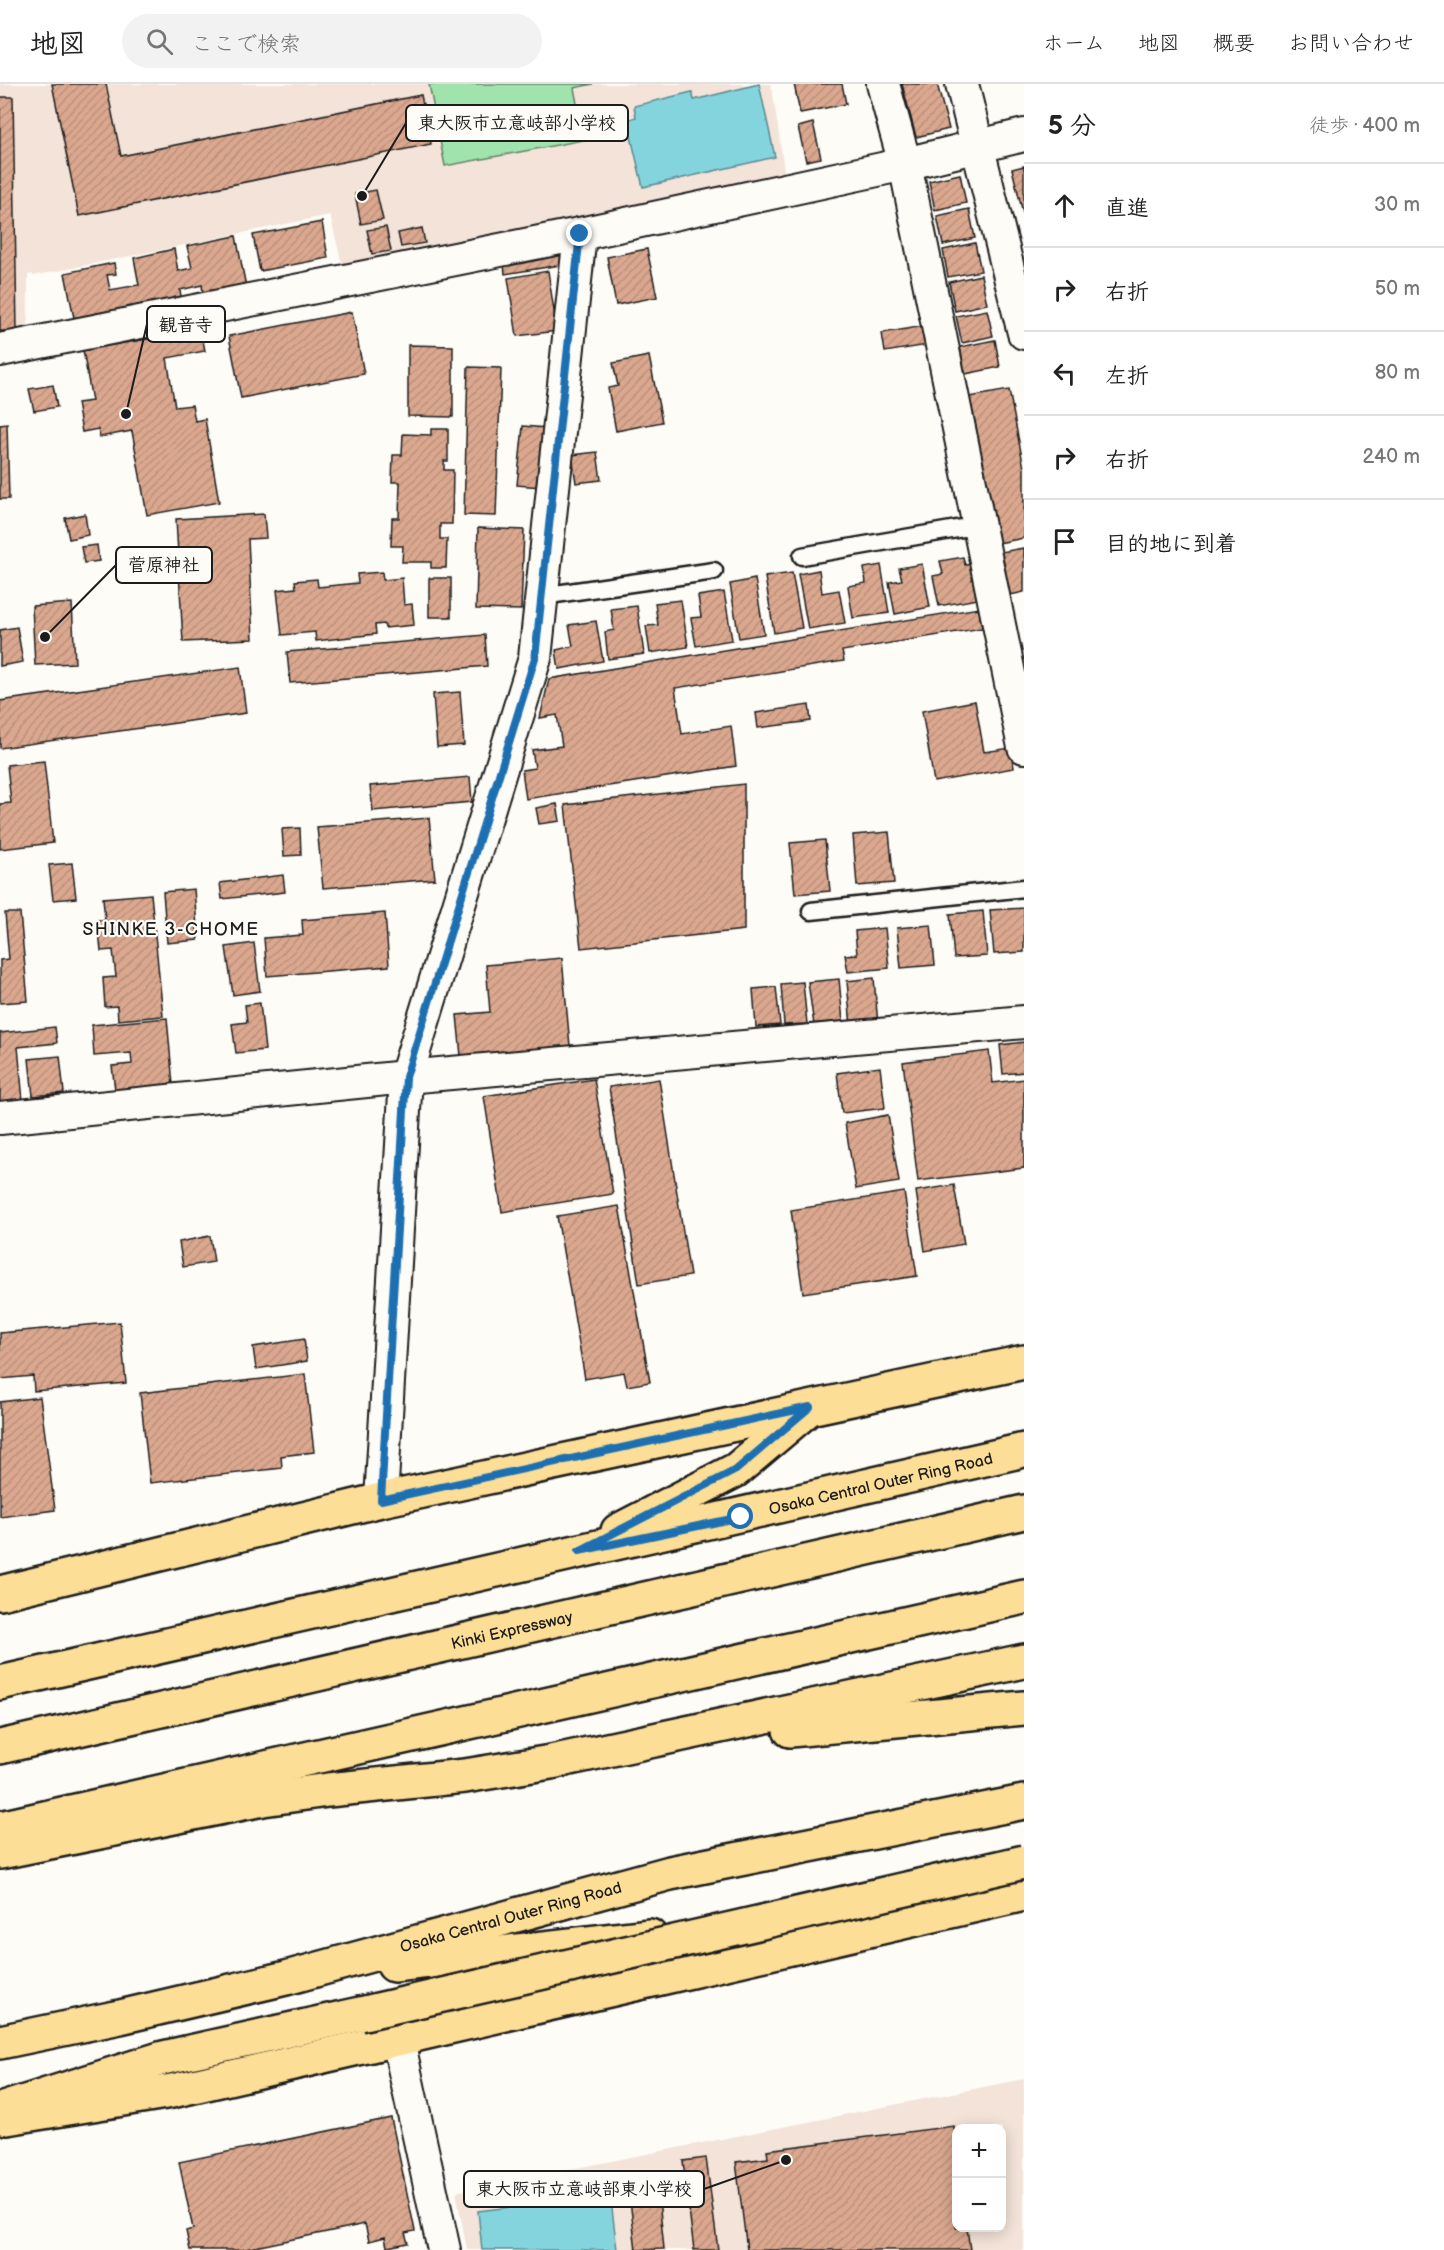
<!DOCTYPE html>
<html lang="ja">
<head>
<meta charset="utf-8">
<style>
  body { margin:0; font-family:"Balsamiq Sans","Klee One",sans-serif; background:#f2f2f2; color:#222 }
  .controls { position:absolute; right:18px; bottom:18px; display:grid; overflow:hidden; border-radius:12px; box-shadow:0 3px 15px #0003 }
  .controls button { width:54px; height:54px; display:grid; place-items:center; padding:0; border:0; border-bottom:2px solid #e0e0e0; background:#fff; color:#222; font:30px sans-serif }
  .stop { position:absolute; width:18px; height:18px; margin:-14px; border:4px solid #1f6fb2; border-radius:50%; background:#fff }
  .stop.end { background:#1f6fb2; border-color:#fff; box-shadow:0 2px 6px #0008 }
  .list { margin:0; padding:0; list-style:none }
  h2 { display:flex; justify-content:space-between; align-items:center; height:78px; margin:0; padding:0 24px; font-size:26px }
  h2 small { font-size:20px; font-weight:400; color:#767676 }
  .list li { display:grid; grid-template-columns:39px 1fr auto; gap:18px; align-items:center; box-sizing:border-box; height:84px; padding:0 24px; border-top:2px solid #e0e0e0 }
  .list b { display:block; font-size:22px; white-space:nowrap }
  .list em { font-size:20px; font-style:normal; color:#767676 }
  .icon { flex:none; width:33px; height:33px; fill:none; stroke:currentColor; stroke-width:2; stroke-linecap:round; stroke-linejoin:round }
  .map { position:relative; flex:none; width:1024px; height:2166px; overflow:hidden }
  header { display:flex; align-items:center; gap:36px; box-sizing:border-box; height:84px; padding:0 30px; background:#fff; border-bottom:2px solid #e0e0e0 }
  header strong { font-size:28px }
  nav { display:flex; gap:33px; margin-inline-start:auto; font-size:21px }
  .search { width:420px; height:54px; background:#f2f2f2; display:flex; align-items:center; gap:15px; box-sizing:border-box; padding:0 21px; border-radius:33px; color:#767676; font-size:22px }
  main { display:flex }
  aside { flex:1; background:#fff }
  .map>svg:first-child { display:block }
  .built { fill:#f3e3d8; fill-rule:evenodd }
  .pitch { fill:#a1e3ad; stroke:#5e8064; stroke-width:1.5 }
  .water { fill:#84d4de; stroke:#5a8a90; stroke-width:1.5 }
  .building { fill:url(#building-hatch); stroke:#1c1c1c; stroke-width:1.5 }
  .lines { fill:none; stroke-linecap:round; stroke-linejoin:round }
  .lane-casing { stroke:#1c1c1c; stroke-width:21 }
  .street-casing { stroke:#1c1c1c; stroke-width:36 }
  .primary-casing { stroke:#1c1c1c; stroke-width:38 }
  .highway-casing { stroke:#1c1c1c; stroke-width:38 }
  .lane { stroke:#fdfcf7; stroke-width:16 }
  .street { stroke:#fdfcf7; stroke-width:32 }
  .primary { stroke:#fdde96; stroke-width:33 }
  .highway { stroke:#fdde96; stroke-width:33 }
  .highway-bridge-casing { stroke:#1c1c1c; stroke-width:38; stroke-linecap:butt }
  .highway-bridge { stroke:#fdde96; stroke-width:33 }
  .route { stroke:#1f6fb2; stroke-width:8 }
  .labels { text-anchor:middle; stroke-width:4.5; stroke-linejoin:round; paint-order:stroke }
  .street-label { font-size:16px; fill:#1c1c1c; stroke:#fdfcf7 }
  .neighbourhood-label { font-size:18px; letter-spacing:1.5px; fill:#1c1c1c; stroke:#fdfcf7 }
  .leader { fill:none; stroke:#1c1c1c; stroke-width:2 }
  .callout-dot { fill:#1c1c1c; stroke:#fdfcf7; stroke-width:2 }
  .callout { fill:#fdfcf7; stroke:#1c1c1c; stroke-width:2 }
  .callout-label { font-size:18px; text-anchor:middle; font-weight:bold; fill:#1c1c1c }
</style>
</head>
<body>
<header>
<strong>地図</strong>
<div class="search"><svg class="icon" aria-label="search" viewBox="0 0 24 24"><circle cx="10" cy="10" r="6"/><path d="M15 15l6 6"/></svg>ここで検索</div>
<nav><a>ホーム</a><a>地図</a><a>概要</a><a>お問い合わせ</a></nav>
</header>
<main>
<div class="map">
<svg width="1024" height="2166" viewBox="0 0 1024 2166">
  <defs>
    <pattern id="building-hatch" width="6" height="6" patternUnits="userSpaceOnUse" patternTransform="scale(1.5)"><rect width="6" height="6" fill="#dba88f"/><path d="M-1 1l2-2M0 6l6-6M5 7l2-2" fill="none" stroke="#bb907b"/></pattern>
  </defs>
  <rect width="100%" height="100%" fill="#fdfcf7"/>
  <filter id="ink" filterUnits="userSpaceOnUse"><feTurbulence type="fractalNoise" baseFrequency=".0167" numOctaves="2"/><feDisplacementMap in="SourceGraphic" scale="12" xChannelSelector="R" yChannelSelector="G"/><feConvolveMatrix kernelMatrix="1 2 1 2 8 2 1 2 1" color-interpolation-filters="sRGB"/></filter>
  <g filter="url(#ink)">
    <g class="built">
      <polygon points="0,0 770,0 773,10 785,93 343,184 330,131 33,192 33,190 28,191 28,253 0,260"/>
      <path d="M1024 1995V2166H467L456 2108ZM956 2044H1002V2144H956Z"/>
    </g>
    <polygon class="pitch" points="429,0 593,0 574,4 584,56 445,82"/>
    <g class="water">
      <polygon points="759,0 775,73 643,103 627,36 636,33 634,22 692,8 694,16"/>
      <polygon points="609,2100 617,2166 482,2166 478,2127 569,2116 568,2105"/>
    </g>
    <g class="building">
      <polygon points="52,0 106,0 121,72 421,11 431,60 79,132"/>
      <polygon points="794,0 842,0 846,20 800,29"/>
      <polygon points="902,0 937,0 949,45 916,53"/>
      <polygon points="0,13 13,13 17,247 0,247"/>
      <polygon points="813,39 821,74 806,77 798,43"/>
      <polygon points="1024,82 1024,129 1023,129 1012,85"/>
      <polygon points="960,90 966,119 935,126 929,97"/>
      <polygon points="376,106 383,136 361,140 355,110"/>
      <polygon points="969,125 975,154 943,161 937,132"/>
      <polygon points="322,138 328,174 260,187 253,151"/>
      <polygon points="386,143 391,167 372,170 367,146"/>
      <polygon points="422,144 425,159 401,163 398,149"/>
      <polygon points="236,152 247,208 204,216 202,201 180,206 182,219 150,226 149,219 74,234 65,189 114,179 116,190 107,191 110,206 139,201 134,174 174,165 178,187 192,184 187,162"/>
      <polygon points="975,159 981,187 948,193 943,166"/>
      <polygon points="647,165 657,213 616,221 607,173"/>
      <polygon points="565,170 566,180 505,190 504,180"/>
      <polygon points="548,187 557,247 517,252 508,194"/>
      <polygon points="981,191 987,220 955,227 949,198"/>
      <polygon points="987,226 993,252 962,259 956,232"/>
      <polygon points="352,228 364,290 241,314 229,252"/>
      <polygon points="924,242 928,261 885,268 882,249"/>
      <polygon points="201,246 205,267 167,274 175,323 192,321 195,337 205,335 219,418 147,431 132,347 100,353 98,345 82,348 77,319 92,317 83,266"/>
      <polygon points="995,256 1000,283 965,290 960,263"/>
      <polygon points="408,261 453,262 453,333 408,332"/>
      <polygon points="649,272 662,338 616,347 608,304 618,302 613,279"/>
      <polygon points="468,283 501,284 496,432 464,431"/>
      <polygon points="53,301 57,323 34,327 29,305"/>
      <polygon points="1009,306 1024,384 1024,454 998,459 969,313"/>
      <polygon points="7,340 9,415 0,415 0,341"/>
      <polygon points="523,342 546,344 541,403 517,401"/>
      <polygon points="431,345 448,345 448,377 444,377 444,386 453,386 452,440 440,440 440,455 447,455 446,484 431,484 431,478 402,478 403,462 391,462 392,434 399,434 400,398 392,398 393,371 402,371 403,350 431,351"/>
      <polygon points="597,368 601,396 576,399 572,371"/>
      <polygon points="85,430 88,451 69,455 65,434"/>
      <polygon points="264,430 266,454 248,455 253,555 183,558 176,435"/>
      <polygon points="478,444 524,446 521,526 476,525"/>
      <polygon points="97,461 99,477 84,479 81,463"/>
      <polygon points="1024,464 1024,508 1010,511 1001,468"/>
      <polygon points="963,473 965,481 971,480 978,515 939,522 933,492 943,490 940,477"/>
      <polygon points="922,480 930,523 895,530 889,498 902,496 899,484"/>
      <polygon points="881,481 889,529 853,534 848,502 866,499 864,484"/>
      <polygon points="819,486 822,509 839,506 845,539 808,545 798,490"/>
      <polygon points="382,488 383,496 402,494 404,521 412,520 414,541 385,544 384,540 375,541 376,550 316,557 315,548 282,551 277,506 296,504 295,497 317,495 318,503 358,499 357,490"/>
      <polygon points="792,489 802,544 774,549 765,493"/>
      <rect x="429" y="494" width="22" height="39"/>
      <polygon points="755,495 764,550 739,554 730,500"/>
      <polygon points="724,508 732,556 696,562 691,534 701,533 698,512"/>
      <polygon points="681,516 688,563 650,569 646,542 658,541 655,519"/>
      <polygon points="72,519 75,579 35,581 32,522"/>
      <polygon points="637,522 644,570 608,575 605,548 614,546 611,525"/>
      <polygon points="979,524 982,544 842,567 844,577 675,604 682,650 731,642 736,682 526,715 522,686 535,684 532,666 562,662 557,631 540,634 549,595"/>
      <polygon points="596,537 603,577 559,585 556,566 573,562 569,541"/>
      <polygon points="17,543 23,578 0,582 0,546"/>
      <polygon points="485,551 487,582 290,599 287,568"/>
      <polygon points="240,583 246,629 0,664 0,617"/>
      <polygon points="460,608 464,661 437,663 433,610"/>
      <polygon points="975,617 984,668 1011,664 1014,684 934,698 922,627"/>
      <polygon points="809,621 811,637 758,644 756,629"/>
      <polygon points="44,677 53,759 0,765 0,720 11,719 7,681"/>
      <polygon points="470,693 472,718 373,727 370,702"/>
      <polygon points="744,700 744,846 581,864 565,721"/>
      <polygon points="557,720 560,737 539,740 536,724"/>
      <polygon points="429,734 435,795 323,804 317,743"/>
      <polygon points="300,744 301,771 284,772 282,745"/>
      <polygon points="889,748 894,799 857,802 853,751"/>
      <polygon points="825,756 830,807 795,810 790,759"/>
      <polygon points="72,779 76,814 53,816 49,781"/>
      <polygon points="283,791 285,808 222,815 220,799"/>
      <polygon points="194,805 198,856 167,859 163,808"/>
      <polygon points="151,810 163,932 118,936 117,922 105,923 103,894 116,893 113,866 101,867 98,836 105,836 103,814"/>
      <polygon points="1024,824 1024,868 994,870 990,826"/>
      <polygon points="983,827 987,872 954,874 950,830"/>
      <polygon points="5,829 20,829 28,917 0,919 0,876 9,875"/>
      <polygon points="385,829 389,882 267,892 264,854 303,851 302,836"/>
      <polygon points="931,841 935,881 901,884 897,844"/>
      <polygon points="885,844 889,884 848,888 845,871 857,870 855,847"/>
      <polygon points="254,859 260,907 233,911 226,863"/>
      <polygon points="562,874 570,962 461,972 457,931 490,928 486,881"/>
      <polygon points="874,894 878,941 851,943 847,897"/>
      <polygon points="839,895 843,938 814,941 808,898"/>
      <polygon points="803,898 807,940 784,941 781,900"/>
      <polygon points="776,903 780,941 756,943 753,905"/>
      <polygon points="260,919 265,966 236,969 232,940 247,938 245,921"/>
      <polygon points="167,934 173,1001 115,1006 112,982 132,980 131,969 94,972 92,941"/>
      <polygon points="55,943 57,959 18,963 23,1017 0,1020 0,949"/>
      <polygon points="1024,958 1024,988 1003,990 1000,961"/>
      <polygon points="989,967 993,999 1024,995 1024,1084 918,1097 903,978"/>
      <polygon points="60,972 64,1009 33,1012 29,975"/>
      <polygon points="880,983 885,1024 842,1029 837,989"/>
      <polygon points="594,995 613,1110 502,1128 484,1012"/>
      <polygon points="659,995 690,1192 639,1200 609,1003"/>
      <polygon points="888,1031 899,1098 856,1105 845,1039"/>
      <polygon points="954,1101 964,1160 925,1167 916,1107"/>
      <polygon points="904,1108 917,1192 803,1209 791,1126"/>
      <polygon points="619,1122 650,1298 627,1302 624,1288 585,1295 557,1132"/>
      <polygon points="210,1152 214,1178 183,1183 179,1158"/>
      <polygon points="120,1238 126,1299 34,1307 33,1292 0,1295 0,1249"/>
      <polygon points="304,1255 307,1277 256,1285 253,1263"/>
      <polygon points="305,1290 314,1368 281,1372 282,1384 150,1399 140,1309"/>
      <polygon points="40,1313 55,1426 0,1433 0,1318"/>
      <polygon points="391,2034 415,2147 405,2149 408,2159 387,2163 385,2153 369,2157 365,2140 241,2166 190,2166 186,2147 193,2145 179,2078"/>
      <polygon points="954,2042 956,2064 956,2144 967,2144 970,2166 747,2166 736,2078 768,2074 767,2066"/>
      <polygon points="706,2074 718,2166 694,2166 683,2077"/>
      <polygon points="657,2096 664,2165 636,2166 628,2100"/>
    </g>
    <g class="lines">
      <defs>
        <g id="lane">
          <polyline points="802,472 980,441"/>
          <polyline points="542,512 714,487"/>
          <polyline points="811,827 1024,804"/>
        </g>
        <g id="street">
          <polyline points="883,0 905,80 1024,663"/>
          <polyline points="962,0 1024,249"/>
          <polyline points="0,266 580,150 905,80 1024,51"/>
          <polyline points="0,1034 406,993 1024,938"/>
          <polyline points="381,1416 406,993 535,574 580,150"/>
          <polyline points="398,1956 444,2166"/>
        </g>
        <g id="primary">
          <polyline points="618,1447 736,1386 806,1327"/>
          <polyline points="0,1509 381,1416 1024,1278"/>
          <path id="s1" d="M0 1599C341 1521 683 1446 1024 1366"/>
          <polyline points="394,1881 650,1852"/>
          <path id="s2" d="M0 1958 120 1933 286 1894 670 1789 1024 1718"/>
          <polyline points="7,2034 172,2007 1024,1810"/>
        </g>
        <g id="highway">
          <polyline points="790,1646 1024,1624"/>
          <path id="s3" d="M0 1663 1024 1428"/>
          <polyline points="0,1744 1024,1513"/>
          <polyline points="0,1768 263,1715 328,1706 465,1692 551,1678 1024,1577"/>
          <polyline points="0,2026 163,1974 360,1930"/>
        </g>
      </defs>
      <use href="#lane" class="lane-casing"/>
      <use href="#street" class="street-casing"/>
      <use href="#primary" class="primary-casing"/>
      <use href="#highway" class="highway-casing"/>
      <use href="#lane" class="lane"/>
      <use href="#street" class="street"/>
      <use href="#primary" class="primary"/>
      <use href="#highway" class="highway"/>
      <defs>
        <polyline id="highway-bridge" points="360,1930 1024,1778"/>
      </defs>
      <use href="#highway-bridge" class="highway-bridge-casing"/>
      <use href="#highway-bridge" class="highway-bridge"/>
    </g>
  </g>
  <g class="lines" filter="url(#ink)">
    <polyline class="route" points="580,150 535,574 406,993 381,1416 810,1323 736,1386 579,1467 741,1433"/>
  </g>
  <g class="labels">
    <g class="street-label">
      <text dy="6" stroke="none"><textPath href="#s1" startOffset="903">Osaka Central Outer Ring Road</textPath></text>
      <text dy="6" stroke="none"><textPath href="#s3" startOffset="525">Kinki Expressway</textPath></text>
      <text dy="6" stroke="none"><textPath href="#s2" startOffset="526">Osaka Central Outer Ring Road</textPath></text>
    </g>
    <g class="neighbourhood-label">
      <text x="171" y="851">SHINKE 3-CHOME</text>
    </g>
  </g>
  <path class="leader" d="M362 112L406 39M126 330L147 240M45 553L116 481M786 2076L704 2105"/>
  <g class="callout-dot">
    <circle cx="362" cy="112" r="6"/>
    <circle cx="126" cy="330" r="6"/>
    <circle cx="45" cy="553" r="6"/>
    <circle cx="786" cy="2076" r="6"/>
  </g>
  <g class="callout">
    <rect x="406" y="21" width="222" height="36" rx="6"/>
    <rect x="147" y="222" width="78" height="36" rx="6"/>
    <rect x="116" y="463" width="96" height="36" rx="6"/>
    <rect x="464" y="2087" width="240" height="36" rx="6"/>
  </g>
  <g class="callout-label">
    <text x="517" y="45">東大阪市立意岐部小学校</text>
    <text x="186" y="247">観音寺</text>
    <text x="164" y="487">菅原神社</text>
    <text x="584" y="2111">東大阪市立意岐部東小学校</text>
  </g>
</svg>
<div class="controls">
<button>+</button>
<button>−</button>
</div>
<div class="stop" style="left:741px;top:1433px"></div>
<div class="stop end" style="left:580px;top:150px"></div>
</div>
<aside>
<h2>5 分<small>徒歩 · 400 m</small></h2>
<ul class="list">
<li><svg class="icon" aria-label="ahead" viewBox="0 0 24 24"><path d="M12 20V5M6 11l6-6 6 6"/></svg><div><b>直進</b></div><em>30 m</em></li>
<li><svg class="icon" aria-label="right" viewBox="0 0 24 24"><path d="M7 20v-9h11M14 6l5 5-5 5"/></svg><div><b>右折</b></div><em>50 m</em></li>
<li><svg class="icon" aria-label="left" viewBox="0 0 24 24"><path d="M17 20v-9H6M10 6l-5 5 5 5"/></svg><div><b>左折</b></div><em>80 m</em></li>
<li><svg class="icon" aria-label="right" viewBox="0 0 24 24"><path d="M7 20v-9h11M14 6l5 5-5 5"/></svg><div><b>右折</b></div><em>240 m</em></li>
<li><svg class="icon" aria-label="arrive" viewBox="0 0 24 24"><path d="M6 21V4h12l-3 4 3 4H6"/></svg><div><b>目的地に到着</b></div></li>
</ul>
</aside>
</main>
</body>
</html>
